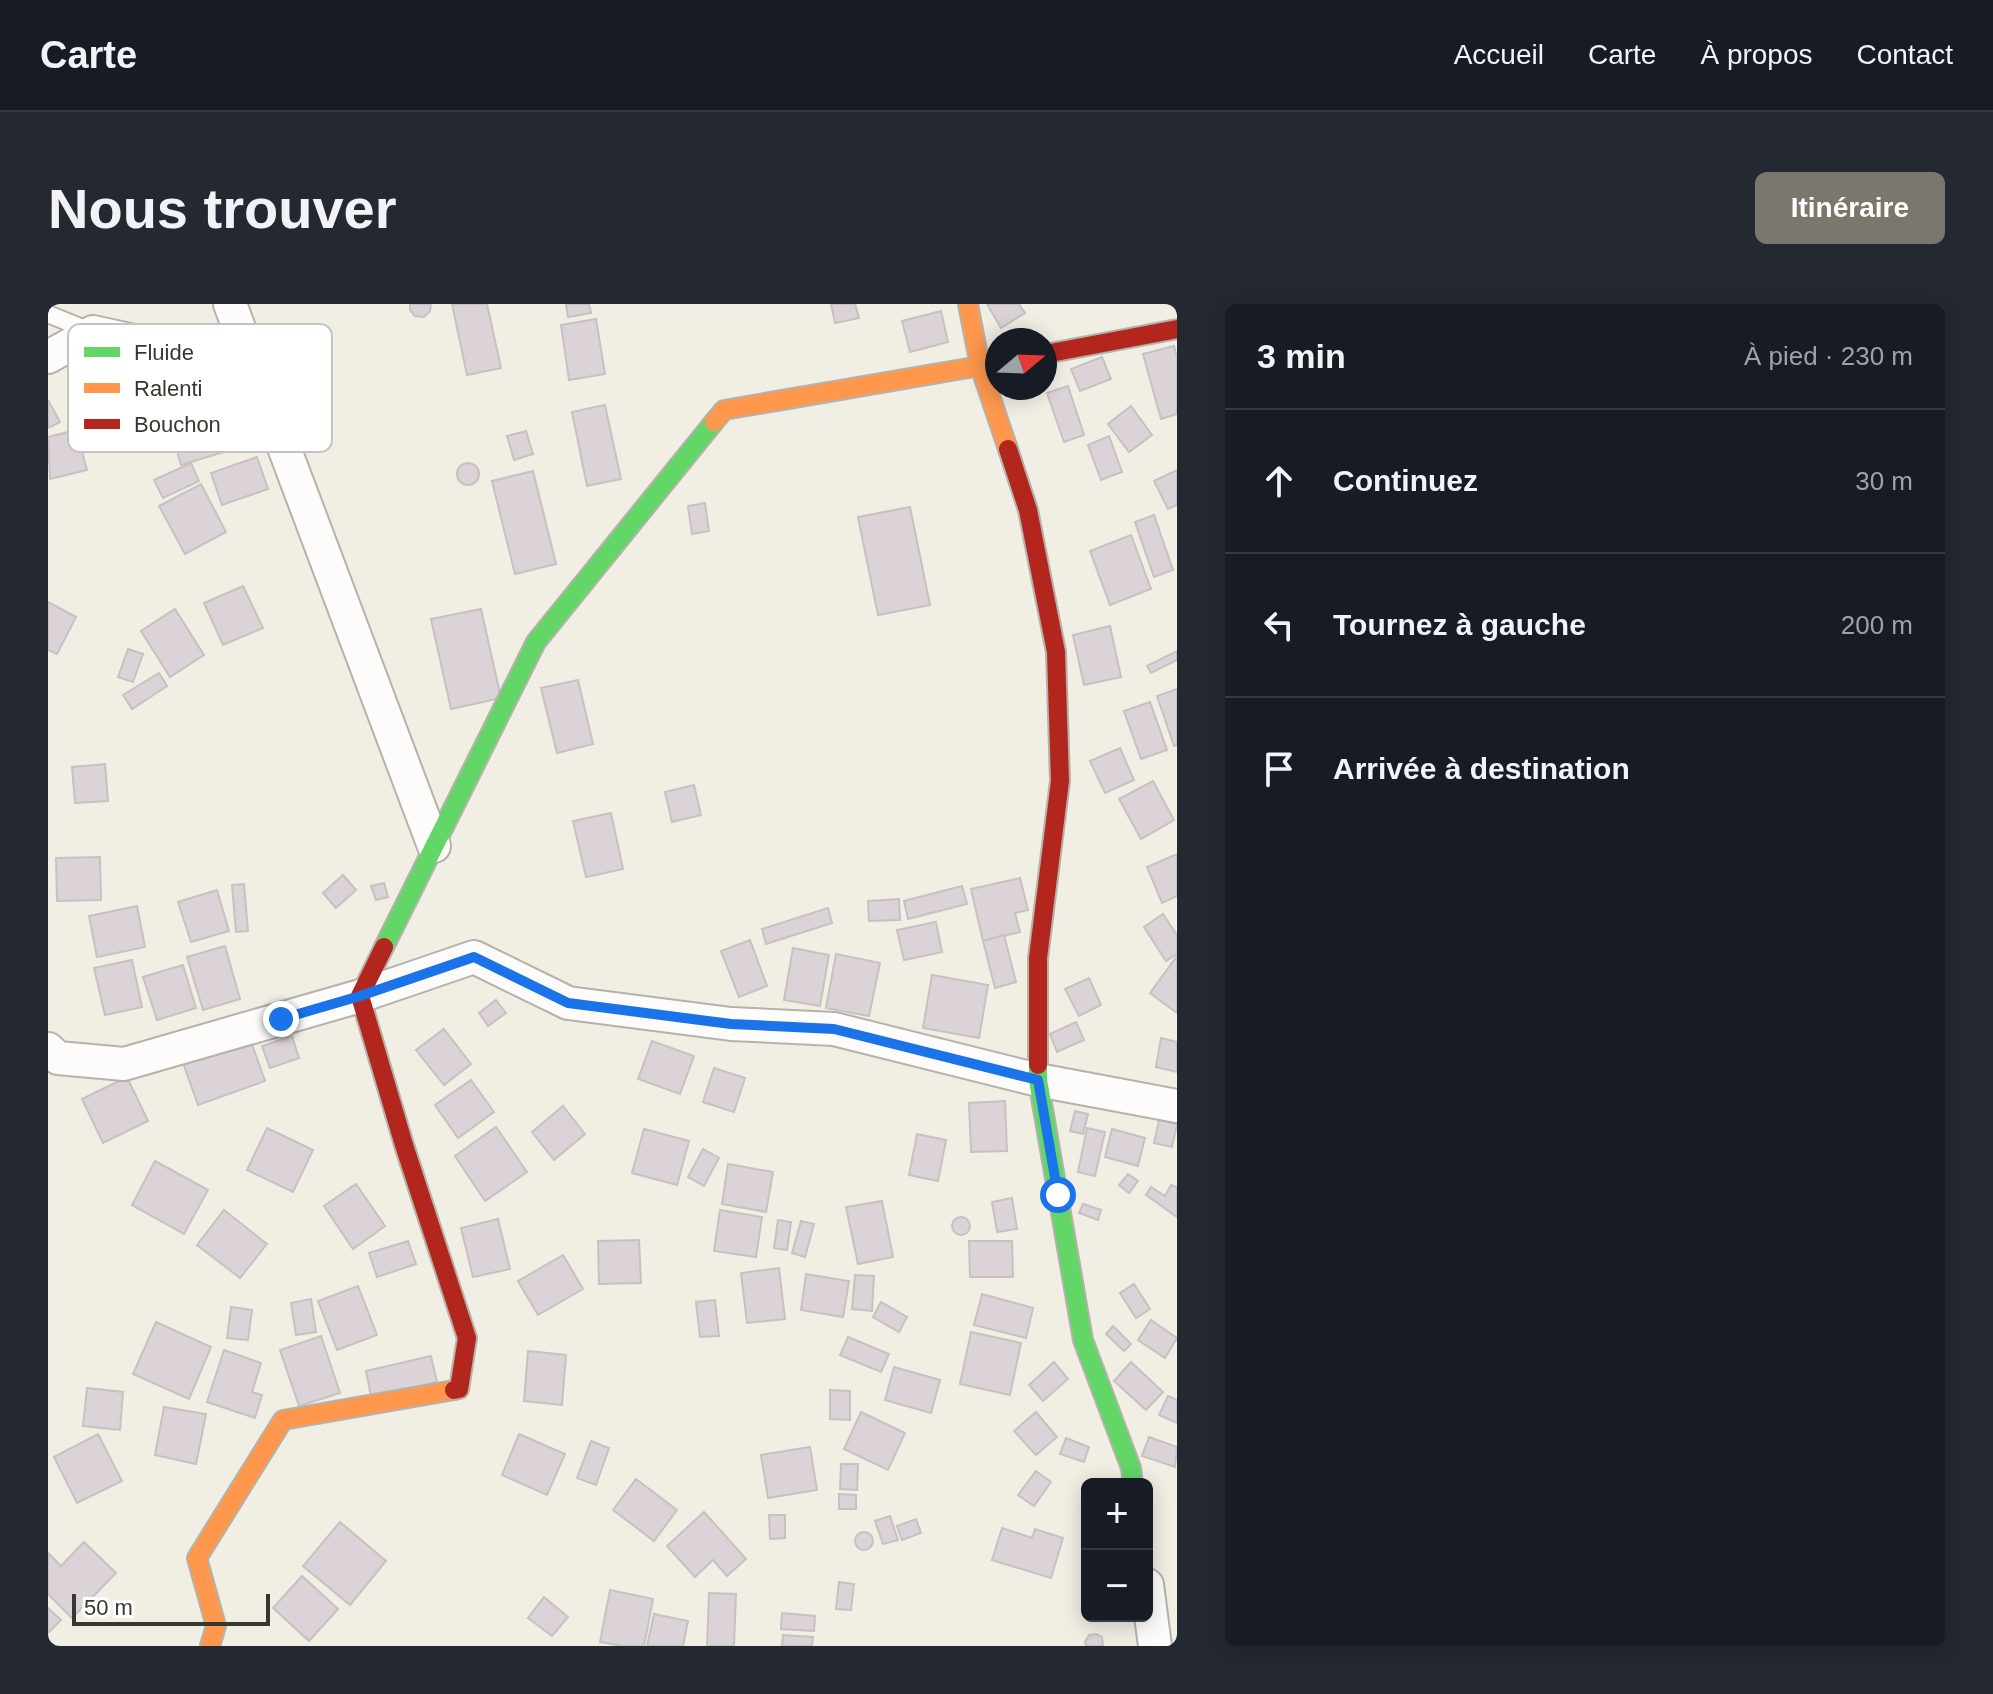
<!DOCTYPE html>
<html lang="fr">
<head>
<meta charset="utf-8">
<style>
  body { margin:0; font-family:Arial,sans-serif; background:#242831; color:#f1f3f6 }
  .controls { position:absolute; right:24px; bottom:24px; display:grid; overflow:hidden; border-radius:12px; box-shadow:0 4px 20px #0003 }
  .controls button { width:72px; height:72px; display:grid; place-items:center; padding:0; border:0; border-bottom:2px solid #363941; background:#171b24; color:#f1f3f6; font:40px sans-serif }
  .compass { position:absolute; left:937px; top:24px; width:72px; height:72px; border-radius:50%; background:#171b24; box-shadow:0 4px 20px #0003; rotate:71deg }
  .scale { position:absolute; left:24px; bottom:20px; width:198px; box-sizing:border-box; padding-left:8px; border:4px solid #38372f; border-top:0; font-size:22px; line-height:28px; white-space:nowrap; color:#38372f; -webkit-text-stroke:6px #fff; paint-order:stroke }
  .stop { position:absolute; width:24px; height:24px; margin:-18px; border:6px solid #1a73e8; border-radius:50%; background:#fff }
  .stop.end { background:#1a73e8; border-color:#fff; box-shadow:0 2px 8px #0008 }
  .list { margin:0; padding:0; list-style:none }
  h2 { display:flex; justify-content:space-between; align-items:center; height:104px; margin:0; padding:0 32px; font-size:34px }
  h2 small { font-size:26px; font-weight:400; color:#9ea1a6 }
  .list li { display:grid; grid-template-columns:52px 1fr auto; gap:24px; align-items:center; box-sizing:border-box; height:144px; padding:0 32px; border-top:2px solid #363941 }
  .list b { display:block; font-size:30px; white-space:nowrap }
  .list em { font-size:26px; font-style:normal; color:#9ea1a6 }
  .icon { flex:none; width:44px; height:44px; fill:none; stroke:currentColor; stroke-width:2; stroke-linecap:round; stroke-linejoin:round }
  .map { position:relative; flex:none; width:1129px; height:1342px; overflow:hidden; border-radius:12px }
  header { display:flex; align-items:center; gap:48px; box-sizing:border-box; height:112px; padding:0 40px; background:#171b24; border-bottom:2px solid #363941 }
  header strong { font-size:38px }
  nav { display:flex; gap:44px; margin-inline-start:auto; font-size:28px }
  .intro { display:flex; align-items:center; justify-content:space-between; box-sizing:border-box; height:192px; padding:0 48px }
  h1 { margin:0; font-size:56px }
  .button { padding:20px 36px; border-radius:12px; background:#79776e; color:#fff; font-size:28px; font-weight:700 }
  main { display:flex; gap:48px; padding:0 48px }
  aside { flex:1; background:#171b24; border-radius:12px; box-shadow:0 4px 20px #0003 }
  .map>svg:first-child { display:block }
  .building { fill:#dcd3d8; stroke:#c6c2c0; stroke-width:2 }
  .lines { fill:none; stroke-linecap:round; stroke-linejoin:round }
  .lane-casing { stroke:#b4b2aa; stroke-width:20 }
  .street-casing { stroke:#b4b2aa; stroke-width:36 }
  .fast-casing { stroke:#b4b2aa; stroke-width:22 }
  .slow-casing { stroke:#b4b2aa; stroke-width:22 }
  .jam-casing { stroke:#b4b2aa; stroke-width:22 }
  .lane { stroke:#fdfcfb; stroke-width:16 }
  .street { stroke:#fdfcfb; stroke-width:32 }
  .fast { stroke:#63d668; stroke-width:18 }
  .slow { stroke:#ff974d; stroke-width:18 }
  .jam { stroke:#b3261e; stroke-width:18 }
  .route { stroke:#1a73e8; stroke-width:10 }
  .key { fill:#fff; stroke:#c3c3c1; stroke-width:2 }
  .key-label { font-size:22px; fill:#38372f }
</style>
</head>
<body>
<header>
<strong>Carte</strong>
<nav><a>Accueil</a><a>Carte</a><a>À propos</a><a>Contact</a></nav>
</header>
<div class="intro"><h1>Nous trouver</h1><a class="button">Itinéraire</a></div>
<main>
<div class="map">
<svg width="1129" height="1342" viewBox="0 0 1129 1342">
  <rect width="100%" height="100%" fill="#f1eee4"/>
  <g class="building">
    <polygon points="362,0 383,0 382,7 376,13 367,12 362,6"/>
    <polygon points="404,0 439,0 453,64 419,71"/>
    <polygon points="518,0 541,0 543,9 520,13"/>
    <polygon points="783,0 807,0 811,14 787,19"/>
    <polygon points="939,0 971,0 977,9 953,24"/>
    <polygon points="893,7 900,38 862,48 854,17"/>
    <polygon points="548,15 557,70 521,76 513,21"/>
    <polygon points="1126,42 1129,53 1129,110 1113,115 1095,50"/>
    <polygon points="1054,53 1063,75 1032,87 1023,65"/>
    <polygon points="160,80 179,147 133,161 113,92"/>
    <polygon points="1020,82 1036,131 1016,138 999,89"/>
    <polygon points="0,96 12,118 0,124"/>
    <polygon points="557,101 573,175 539,182 524,108"/>
    <polygon points="1083,102 1104,131 1081,148 1060,120"/>
    <polygon points="28,126 39,166 2,175 0,133"/>
    <polygon points="478,127 485,150 466,156 459,132"/>
    <polygon points="1061,132 1074,168 1053,176 1040,141"/>
    <polygon points="209,153 220,185 174,201 163,169"/>
    <polygon points="143,159 151,177 115,194 106,176"/>
    <circle cx="420" cy="170" r="11"/>
    <polygon points="1129,166 1129,201 1120,205 1106,177"/>
    <polygon points="485,167 508,260 467,270 444,177"/>
    <polygon points="153,180 178,228 137,250 111,202"/>
    <polygon points="657,199 661,227 644,230 640,202"/>
    <polygon points="862,203 882,301 830,311 810,213"/>
    <polygon points="1106,211 1125,266 1106,273 1087,218"/>
    <polygon points="1083,231 1103,285 1062,301 1042,247"/>
    <polygon points="195,282 215,324 175,341 156,299"/>
    <polygon points="0,298 28,313 9,350 0,346"/>
    <polygon points="127,305 156,351 122,373 93,327"/>
    <polygon points="433,305 453,394 403,405 383,315"/>
    <polygon points="1062,322 1073,373 1036,381 1025,331"/>
    <polygon points="80,345 95,350 85,378 70,373"/>
    <polygon points="1129,347 1129,356 1103,369 1099,362"/>
    <polygon points="111,369 119,382 84,405 75,391"/>
    <polygon points="530,376 545,440 509,449 493,384"/>
    <polygon points="1129,385 1129,441 1126,442 1109,392"/>
    <polygon points="1102,398 1119,446 1093,455 1076,407"/>
    <polygon points="1072,444 1086,476 1057,489 1042,457"/>
    <polygon points="57,460 60,497 27,499 24,463"/>
    <polygon points="1105,477 1126,516 1093,535 1071,495"/>
    <polygon points="646,481 653,511 624,518 617,488"/>
    <polygon points="563,509 575,565 538,573 525,517"/>
    <polygon points="1129,550 1129,592 1114,599 1099,563"/>
    <polygon points="52,553 53,596 9,597 8,554"/>
    <polygon points="295,571 308,586 288,604 275,589"/>
    <polygon points="972,574 980,606 967,609 972,628 935,637 923,585"/>
    <polygon points="336,579 340,593 328,596 323,582"/>
    <polygon points="196,580 200,627 188,628 184,581"/>
    <polygon points="914,582 919,600 860,615 856,597"/>
    <polygon points="169,586 181,627 143,638 130,598"/>
    <polygon points="851,595 852,616 821,617 820,597"/>
    <polygon points="89,602 97,643 49,653 41,612"/>
    <polygon points="780,604 784,619 718,640 714,625"/>
    <polygon points="1115,610 1129,631 1129,650 1118,657 1096,623"/>
    <polygon points="888,618 894,648 856,656 849,626"/>
    <polygon points="956,631 968,678 947,684 935,637"/>
    <polygon points="702,636 719,682 691,693 673,647"/>
    <polygon points="177,642 192,695 155,706 139,653"/>
    <polygon points="745,644 781,651 772,702 736,696"/>
    <polygon points="788,650 832,659 821,712 778,704"/>
    <polygon points="1129,652 1129,709 1102,689"/>
    <polygon points="84,656 94,703 57,711 46,664"/>
    <polygon points="135,661 148,704 109,716 95,673"/>
    <polygon points="884,671 940,681 931,734 875,724"/>
    <polygon points="1041,674 1053,701 1031,712 1017,685"/>
    <polygon points="448,696 458,709 440,722 431,709"/>
    <polygon points="1028,718 1036,736 1009,748 1002,730"/>
    <polygon points="396,725 423,760 396,781 368,746"/>
    <polygon points="201,732 217,777 150,801 134,756"/>
    <polygon points="244,732 251,754 222,764 214,742"/>
    <polygon points="1113,734 1129,738 1129,768 1108,763"/>
    <polygon points="604,737 646,752 632,790 590,775"/>
    <polygon points="666,764 697,774 686,808 655,798"/>
    <polygon points="79,773 100,817 55,839 34,795"/>
    <polygon points="423,776 446,808 410,834 387,801"/>
    <polygon points="957,797 959,847 923,848 921,799"/>
    <polygon points="515,802 537,830 506,856 484,828"/>
    <polygon points="1027,807 1040,810 1035,830 1022,827"/>
    <polygon points="1111,816 1129,820 1124,843 1106,839"/>
    <polygon points="448,823 479,868 437,897 407,852"/>
    <polygon points="219,824 265,846 245,888 199,866"/>
    <polygon points="1039,824 1057,828 1047,872 1030,868"/>
    <polygon points="596,825 641,837 629,881 584,869"/>
    <polygon points="1064,825 1097,834 1090,862 1057,853"/>
    <polygon points="869,830 898,836 890,877 861,871"/>
    <polygon points="655,845 671,854 656,882 640,873"/>
    <polygon points="107,857 160,886 136,930 84,901"/>
    <polygon points="680,860 725,868 718,908 674,900"/>
    <polygon points="1080,870 1090,877 1081,889 1071,881"/>
    <polygon points="308,880 337,922 305,945 276,902"/>
    <polygon points="1123,881 1129,883 1129,913 1098,891 1103,883 1117,892"/>
    <polygon points="964,894 969,925 949,928 944,898"/>
    <polygon points="834,897 845,953 810,960 798,903"/>
    <polygon points="1035,900 1053,906 1050,916 1031,909"/>
    <polygon points="176,906 219,940 192,974 149,941"/>
    <polygon points="672,906 714,913 708,953 666,947"/>
    <circle cx="913" cy="922" r="9"/>
    <polygon points="450,915 462,965 425,973 413,924"/>
    <polygon points="730,916 743,918 739,946 726,944"/>
    <polygon points="753,917 766,920 757,953 744,949"/>
    <polygon points="591,936 593,979 551,980 550,937"/>
    <polygon points="360,937 368,960 329,973 321,949"/>
    <polygon points="921,937 964,937 965,973 922,973"/>
    <polygon points="515,951 535,985 490,1011 470,977"/>
    <polygon points="731,964 737,1015 699,1019 693,969"/>
    <polygon points="758,970 801,977 795,1013 753,1006"/>
    <polygon points="807,971 826,972 824,1007 804,1005"/>
    <polygon points="1086,980 1102,1005 1088,1014 1072,989"/>
    <polygon points="310,982 329,1031 289,1046 270,997"/>
    <polygon points="934,990 985,1004 978,1034 926,1021"/>
    <polygon points="263,995 268,1028 248,1031 243,999"/>
    <polygon points="667,996 671,1032 652,1033 648,998"/>
    <polygon points="833,998 859,1013 851,1028 825,1013"/>
    <polygon points="183,1003 204,1006 200,1036 179,1034"/>
    <polygon points="1103,1016 1129,1034 1117,1054 1090,1036"/>
    <polygon points="108,1018 163,1043 141,1095 85,1070"/>
    <polygon points="1065,1022 1083,1040 1076,1047 1058,1030"/>
    <polygon points="923,1028 973,1039 962,1091 912,1080"/>
    <polygon points="273,1032 292,1089 251,1102 232,1046"/>
    <polygon points="800,1033 841,1050 833,1068 792,1051"/>
    <polygon points="176,1046 213,1059 204,1088 214,1091 207,1114 159,1098"/>
    <polygon points="480,1047 518,1051 514,1101 476,1097"/>
    <polygon points="383,1052 389,1078 323,1093 318,1067"/>
    <polygon points="1006,1058 1020,1075 995,1097 981,1081"/>
    <polygon points="1083,1058 1115,1088 1098,1106 1066,1077"/>
    <polygon points="846,1063 892,1076 883,1109 837,1096"/>
    <polygon points="39,1084 75,1088 72,1126 35,1122"/>
    <polygon points="782,1086 802,1087 802,1116 782,1115"/>
    <polygon points="1120,1092 1129,1096 1129,1119 1111,1111"/>
    <polygon points="116,1103 158,1110 148,1160 107,1151"/>
    <polygon points="813,1108 857,1129 840,1166 796,1145"/>
    <polygon points="988,1108 1009,1133 988,1151 966,1127"/>
    <polygon points="50,1130 74,1177 29,1199 6,1153"/>
    <polygon points="471,1130 517,1150 499,1191 454,1171"/>
    <polygon points="1101,1133 1129,1143 1127,1163 1094,1152"/>
    <polygon points="1018,1134 1041,1143 1036,1158 1012,1150"/>
    <polygon points="543,1137 561,1144 548,1181 529,1174"/>
    <polygon points="762,1143 769,1186 720,1194 713,1151"/>
    <polygon points="793,1160 810,1160 809,1186 792,1185"/>
    <polygon points="988,1167 1003,1178 986,1202 970,1191"/>
    <polygon points="588,1175 629,1206 606,1237 565,1206"/>
    <polygon points="791,1190 808,1191 808,1205 791,1205"/>
    <polygon points="656,1208 698,1255 679,1272 665,1256 647,1273 619,1242"/>
    <polygon points="721,1211 737,1211 737,1234 722,1235"/>
    <polygon points="842,1212 850,1236 835,1240 827,1217"/>
    <polygon points="868,1215 873,1229 854,1236 849,1222"/>
    <polygon points="292,1218 338,1257 302,1301 255,1262"/>
    <polygon points="954,1224 984,1234 987,1225 1015,1234 1003,1274 944,1256"/>
    <circle cx="816" cy="1237" r="9"/>
    <polygon points="36,1238 68,1269 24,1314 0,1290 0,1249 13,1262"/>
    <polygon points="254,1272 290,1305 261,1337 225,1304"/>
    <polygon points="791,1278 806,1280 803,1306 788,1305"/>
    <polygon points="562,1286 605,1295 596,1342 575,1342 552,1338"/>
    <polygon points="661,1289 688,1290 686,1342 659,1342"/>
    <polygon points="496,1293 520,1313 504,1332 480,1314"/>
    <polygon points="0,1304 13,1316 0,1329"/>
    <polygon points="734,1309 767,1312 766,1327 733,1325"/>
    <polygon points="606,1310 640,1317 635,1342 599,1342"/>
    <polygon points="1048,1330 1054,1333 1055,1342 1038,1342 1037,1338 1041,1331"/>
    <polygon points="735,1331 765,1333 764,1342 734,1342"/>
  </g>
  <g class="lines">
    <defs>
      <polyline id="lane" points="0,10 44,28"/>
      <g id="street">
        <polyline points="182,0 386,542"/>
        <polyline points="0,53 45,28 205,63"/>
        <polyline points="0,745 10,754 76,760 312,692 426,653 520,699 683,720 786,725 990,776 1129,802"/>
        <polyline points="1099,1281 1107,1342"/>
      </g>
      <g id="fast">
        <polyline points="336,643 488,338 666,118"/>
        <polyline points="990,761 990,776 1035,1036 1083,1164 1085,1180"/>
      </g>
      <g id="slow">
        <polyline points="920,0 932,62 949,59"/>
        <polyline points="666,118 676,106 932,62 960,145"/>
        <polyline points="162,1342 168,1322 149,1254 235,1116 406,1086"/>
      </g>
      <g id="jam">
        <polyline points="997,50 1129,25"/>
        <polyline points="960,145 980,206 1008,348 1012,477 990,654 990,761"/>
        <polyline points="336,643 312,692 356,841 419,1034 411,1085 406,1086"/>
      </g>
    </defs>
    <use href="#lane" class="lane-casing"/>
    <use href="#street" class="street-casing"/>
    <use href="#fast" class="fast-casing"/>
    <use href="#slow" class="slow-casing"/>
    <use href="#jam" class="jam-casing"/>
    <use href="#lane" class="lane"/>
    <use href="#street" class="street"/>
    <use href="#fast" class="fast"/>
    <use href="#slow" class="slow"/>
    <use href="#jam" class="jam"/>
  </g>
  <g class="lines">
    <polyline class="route" points="233,715 312,692 426,653 520,699 683,720 786,725 990,776 1010,891"/>
  </g>
  <rect x="20" y="20" width="264" height="128" rx="12" class="key"/>
  <rect x="36" y="43" width="36" height="10" fill="#63d668"/>
  <rect x="36" y="79" width="36" height="10" fill="#ff974d"/>
  <rect x="36" y="115" width="36" height="10" fill="#b3261e"/>
  <g class="key-label">
    <text x="86" y="56">Fluide</text>
    <text x="86" y="92">Ralenti</text>
    <text x="86" y="128">Bouchon</text>
  </g>
</svg>
<div class="controls">
<button>+</button>
<button>−</button>
</div>
<svg class="compass" viewBox="-18 -18 36 36"><path d="M0-13l5 13h-10z" fill="#e53935"/><path d="M0 13l5-13h-10z" fill="#9ea1a6"/></svg>
<div class="scale">50 m</div>
<div class="stop" style="left:1010px;top:891px"></div>
<div class="stop end" style="left:233px;top:715px"></div>
</div>
<aside>
<h2>3 min<small>À pied · 230 m</small></h2>
<ul class="list">
<li><svg class="icon" aria-label="ahead" viewBox="0 0 24 24"><path d="M12 20V5M6 11l6-6 6 6"/></svg><div><b>Continuez</b></div><em>30 m</em></li>
<li><svg class="icon" aria-label="left" viewBox="0 0 24 24"><path d="M17 20v-9H6M10 6l-5 5 5 5"/></svg><div><b>Tournez à gauche</b></div><em>200 m</em></li>
<li><svg class="icon" aria-label="arrive" viewBox="0 0 24 24"><path d="M6 21V4h12l-3 4 3 4H6"/></svg><div><b>Arrivée à destination</b></div></li>
</ul>
</aside>
</main>
</body>
</html>
